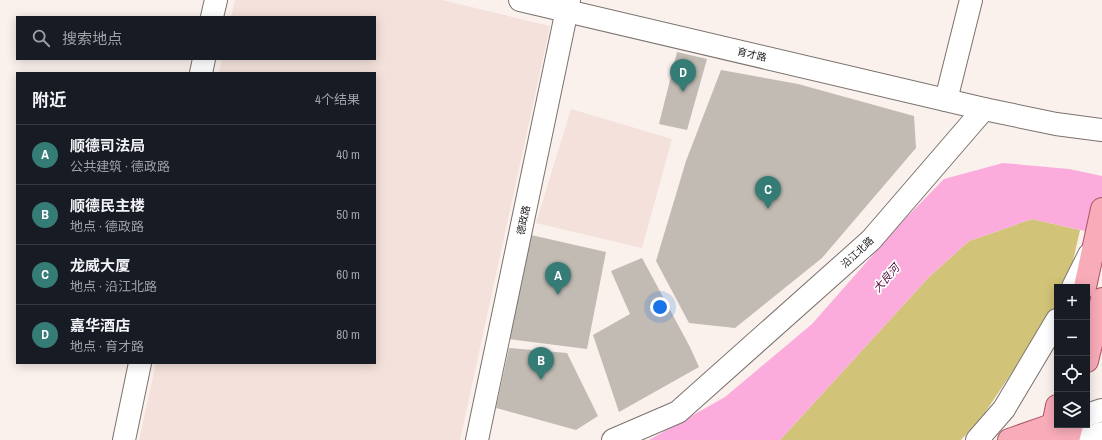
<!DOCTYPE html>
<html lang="zh">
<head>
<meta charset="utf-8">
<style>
  body { margin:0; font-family:"Archivo Narrow","Noto Sans SC",sans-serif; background:#242831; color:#f1f3f6 }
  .controls { position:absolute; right:12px; bottom:12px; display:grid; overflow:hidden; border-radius:0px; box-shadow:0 2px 10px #0003 }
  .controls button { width:36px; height:36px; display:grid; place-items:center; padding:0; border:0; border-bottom:1px solid #363941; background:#171b24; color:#f1f3f6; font:20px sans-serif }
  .you { position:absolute; left:660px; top:307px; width:14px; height:14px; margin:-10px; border:3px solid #fff; border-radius:50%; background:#1a73e8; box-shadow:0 0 0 6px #1a73e833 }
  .badge { display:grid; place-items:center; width:26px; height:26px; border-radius:50%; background:#357c76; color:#fff; font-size:13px; font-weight:700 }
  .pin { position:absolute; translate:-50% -33px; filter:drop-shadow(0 1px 2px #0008) }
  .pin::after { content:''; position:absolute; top:21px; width:14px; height:12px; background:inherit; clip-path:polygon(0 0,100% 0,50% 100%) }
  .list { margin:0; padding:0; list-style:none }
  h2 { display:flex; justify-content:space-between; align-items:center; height:52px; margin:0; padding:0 16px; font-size:17px }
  h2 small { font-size:13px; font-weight:400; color:#9ea1a6 }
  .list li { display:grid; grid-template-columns:26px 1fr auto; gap:12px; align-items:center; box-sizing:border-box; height:60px; padding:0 16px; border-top:1px solid #363941 }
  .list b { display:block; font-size:15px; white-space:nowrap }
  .list p { margin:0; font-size:13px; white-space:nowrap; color:#9ea1a6 }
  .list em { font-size:13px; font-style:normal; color:#9ea1a6 }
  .icon { flex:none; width:22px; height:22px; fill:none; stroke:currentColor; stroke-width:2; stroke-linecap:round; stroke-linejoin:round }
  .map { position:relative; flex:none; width:1102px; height:440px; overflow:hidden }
  .search { position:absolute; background:#171b24; box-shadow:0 2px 10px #0003; left:16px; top:16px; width:360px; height:44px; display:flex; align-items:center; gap:10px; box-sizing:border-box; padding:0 14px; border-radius:0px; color:#9ea1a6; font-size:15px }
  .panel { position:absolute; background:#171b24; box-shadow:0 2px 10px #0003; left:16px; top:72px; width:360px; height:292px; border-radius:0px }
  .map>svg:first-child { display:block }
  .built { fill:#f4e1db }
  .green { fill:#d1c478 }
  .water { fill:#fbacdd }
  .building { fill:#c2bbb4 }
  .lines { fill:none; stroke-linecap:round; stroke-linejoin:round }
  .minor-casing { stroke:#7b726e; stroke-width:24 }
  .major-casing { stroke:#a85462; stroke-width:24 }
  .minor { stroke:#fff; stroke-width:22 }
  .major { stroke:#f8acb9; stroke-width:22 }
  .labels { text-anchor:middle; stroke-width:3.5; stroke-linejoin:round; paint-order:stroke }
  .street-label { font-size:10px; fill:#1b1817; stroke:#fff }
  .water-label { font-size:11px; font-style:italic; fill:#510e3e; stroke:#fff }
</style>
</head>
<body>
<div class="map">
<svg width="1102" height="440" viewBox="0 0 1102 440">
  <rect width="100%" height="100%" fill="#faf0ec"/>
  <g class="built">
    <polygon points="235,0 442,0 550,26 460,440 139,440 156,363 375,363 375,73 219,73 222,59 375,59 375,17 231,17"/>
    <polygon points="571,109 672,139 642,248 536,223"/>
  </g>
  <polygon class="green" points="1032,219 1080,230 1067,287 1057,287 1057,305 984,414 961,440 780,440 929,277 969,241"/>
  <polygon class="water" points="1003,163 1069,169 1102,176 1102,235 1032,219 969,241 929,277 780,440 649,440 725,397 812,324 901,223 944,179"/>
  <g class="building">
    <polygon points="677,52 707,59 687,130 659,124"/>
    <polygon points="721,70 798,84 914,116 916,148 822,258 735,328 689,323 656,261 686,161"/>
    <polygon points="531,235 606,252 587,349 508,339"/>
    <polygon points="642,258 690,347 699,367 619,412 593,335 630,314 611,271"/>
    <polygon points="509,348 567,353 598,416 576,430 496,408"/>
  </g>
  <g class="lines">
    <defs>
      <g id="minor">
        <polyline points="520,0 984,109"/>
        <polyline points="212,17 216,0"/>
        <polyline points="201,73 204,59"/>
        <polyline points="946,100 971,0"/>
        <polyline points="1073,287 1089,255"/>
        <polyline points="1087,415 1102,410"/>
        <polyline points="124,440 140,363"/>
        <polyline points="477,440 569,0"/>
        <polyline points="613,440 678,412 871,240 984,109 1056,124 1102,130"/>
        <polyline points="977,440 1004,409 1057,320"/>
        <polyline points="1082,440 1102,433"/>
      </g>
      <g id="major">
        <polyline points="1085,287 1102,209"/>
        <polyline points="1087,361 1102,299"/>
        <polyline points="1009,440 1052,425"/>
        <polyline points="1050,440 1057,406"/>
        <polyline points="1068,440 1072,425"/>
      </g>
    </defs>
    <use href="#minor" class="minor-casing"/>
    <use href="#major" class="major-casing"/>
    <use href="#minor" class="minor"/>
    <use href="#major" class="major"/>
  </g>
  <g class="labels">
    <g class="street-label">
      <text transform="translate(752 54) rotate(13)" y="4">育才路</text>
      <text transform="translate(523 220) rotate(-78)" y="4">德政路</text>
      <text transform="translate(857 252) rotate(-43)" y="4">沿江北路</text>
    </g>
    <g class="water-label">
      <text transform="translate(886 278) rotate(-49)" y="4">大良河</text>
    </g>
  </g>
</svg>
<div class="controls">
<button>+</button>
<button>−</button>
<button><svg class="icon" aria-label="locate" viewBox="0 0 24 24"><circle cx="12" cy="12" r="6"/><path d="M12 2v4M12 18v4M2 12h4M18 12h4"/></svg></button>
<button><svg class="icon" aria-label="layers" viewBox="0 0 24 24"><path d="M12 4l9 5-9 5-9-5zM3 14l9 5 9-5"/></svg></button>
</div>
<div class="you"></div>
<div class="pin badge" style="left:558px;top:295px">A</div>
<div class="pin badge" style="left:541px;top:380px">B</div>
<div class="pin badge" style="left:768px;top:209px">C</div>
<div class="pin badge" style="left:683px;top:92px">D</div>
<div class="search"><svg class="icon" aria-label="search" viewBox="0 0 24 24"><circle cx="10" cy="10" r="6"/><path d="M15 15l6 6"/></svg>搜索地点</div>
<section class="panel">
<h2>附近<small>4个结果</small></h2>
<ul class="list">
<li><span class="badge">A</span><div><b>顺德司法局</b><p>公共建筑 · 德政路</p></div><em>40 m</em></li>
<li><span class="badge">B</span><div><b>顺德民主楼</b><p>地点 · 德政路</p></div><em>50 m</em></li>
<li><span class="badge">C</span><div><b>龙威大厦</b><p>地点 · 沿江北路</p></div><em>60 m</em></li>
<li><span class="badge">D</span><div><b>嘉华酒店</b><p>地点 · 育才路</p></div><em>80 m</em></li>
</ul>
</section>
</div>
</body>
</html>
